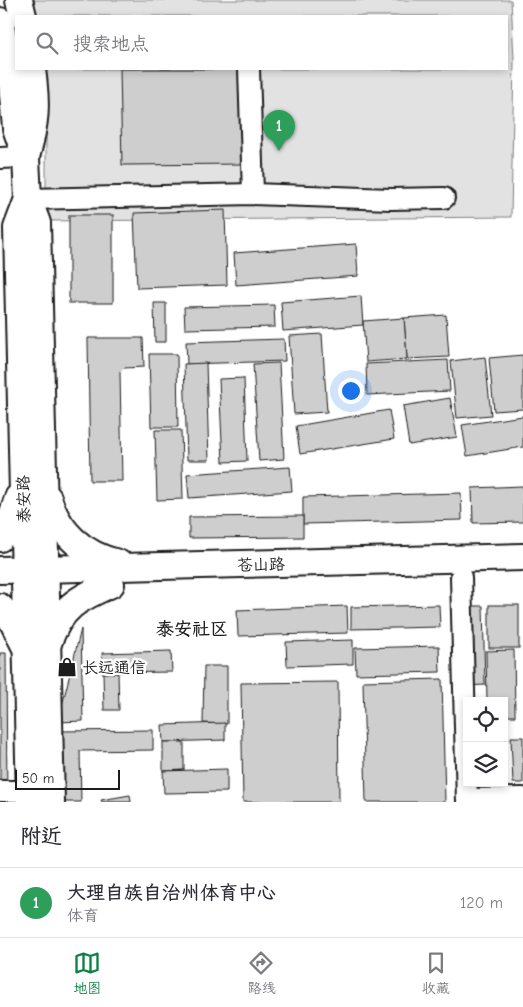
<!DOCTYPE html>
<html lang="zh">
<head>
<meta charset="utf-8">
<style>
  body { margin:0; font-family:"Comic Neue","LXGW WenKai TC",sans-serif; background:#f2f2f3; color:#2b2b33 }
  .controls { position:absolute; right:15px; bottom:15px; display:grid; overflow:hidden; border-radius:0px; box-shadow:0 2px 8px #0003 }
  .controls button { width:45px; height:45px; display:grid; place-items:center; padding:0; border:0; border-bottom:1px solid #e1e1e2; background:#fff; color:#2b2b33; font:25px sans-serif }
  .scale { position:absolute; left:15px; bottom:12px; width:105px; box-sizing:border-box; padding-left:5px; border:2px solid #1c1c1c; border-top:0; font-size:14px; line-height:18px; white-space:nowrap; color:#1c1c1c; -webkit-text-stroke:4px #fff; paint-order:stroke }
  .you { position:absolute; left:350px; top:390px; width:18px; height:18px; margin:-12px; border:4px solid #fff; border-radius:50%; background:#1a73e8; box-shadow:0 0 0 8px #1a73e833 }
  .badge { display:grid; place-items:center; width:32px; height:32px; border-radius:50%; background:#0b8043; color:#fff; font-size:16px; font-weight:700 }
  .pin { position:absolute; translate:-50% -41px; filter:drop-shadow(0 1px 2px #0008) }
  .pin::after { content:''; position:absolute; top:26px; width:18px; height:15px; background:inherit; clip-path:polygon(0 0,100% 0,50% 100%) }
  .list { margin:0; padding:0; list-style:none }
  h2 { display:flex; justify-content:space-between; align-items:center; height:65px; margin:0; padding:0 20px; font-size:21px }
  h2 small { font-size:16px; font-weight:400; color:#7c7c81 }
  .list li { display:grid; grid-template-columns:32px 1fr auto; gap:15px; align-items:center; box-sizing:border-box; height:70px; padding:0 20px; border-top:1px solid #e1e1e2 }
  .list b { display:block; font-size:19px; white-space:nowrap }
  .list p { margin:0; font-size:16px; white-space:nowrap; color:#7c7c81 }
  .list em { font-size:16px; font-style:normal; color:#7c7c81 }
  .icon { flex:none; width:28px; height:28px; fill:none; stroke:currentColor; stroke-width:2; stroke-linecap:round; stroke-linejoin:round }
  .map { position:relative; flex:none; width:523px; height:802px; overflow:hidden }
  .search { position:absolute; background:#fff; box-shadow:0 2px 8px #0003; left:15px; right:15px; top:15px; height:55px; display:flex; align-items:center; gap:12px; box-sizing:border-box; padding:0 18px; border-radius:0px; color:#7c7c81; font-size:19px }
  .sheet { height:135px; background:#fff }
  nav { display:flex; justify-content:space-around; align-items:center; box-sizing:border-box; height:70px; border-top:1px solid #e1e1e2; background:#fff; font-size:14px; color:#7c7c81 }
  nav a { display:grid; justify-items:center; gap:2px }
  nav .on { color:#0b8043 }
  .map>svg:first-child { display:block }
  .green { fill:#e2e2e2; stroke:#7f7f7f }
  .building { fill:#cecece; stroke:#1c1c1c }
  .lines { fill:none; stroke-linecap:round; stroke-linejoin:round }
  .minor-casing { stroke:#1c1c1c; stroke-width:24 }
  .major-casing { stroke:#1c1c1c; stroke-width:30 }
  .minor { stroke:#fff; stroke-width:20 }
  .major { stroke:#fff; stroke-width:26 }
  .labels { text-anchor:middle; stroke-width:5; stroke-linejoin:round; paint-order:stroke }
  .street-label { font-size:16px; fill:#1c1c1c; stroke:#fff }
  .poi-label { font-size:16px; fill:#1c1c1c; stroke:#fff; text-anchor:start }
  .neighbourhood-label { font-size:18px; font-weight:bold; fill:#1c1c1c; stroke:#fff }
</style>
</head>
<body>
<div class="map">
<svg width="523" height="802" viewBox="0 0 523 802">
  <rect width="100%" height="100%" fill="#fff"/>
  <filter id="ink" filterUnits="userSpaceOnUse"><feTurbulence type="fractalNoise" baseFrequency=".02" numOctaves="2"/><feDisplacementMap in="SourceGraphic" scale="10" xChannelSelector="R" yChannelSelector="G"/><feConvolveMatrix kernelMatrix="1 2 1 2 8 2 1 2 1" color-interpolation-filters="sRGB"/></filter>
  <g filter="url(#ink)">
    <polygon class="green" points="34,0 511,0 514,60 511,217 46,221 46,82 44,69 507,69 507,16 36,16"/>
    <g class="building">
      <polygon points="120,69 242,69 243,164 122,165"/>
      <polygon points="225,210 227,285 137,288 134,213"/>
      <rect x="69" y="215" width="44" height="88"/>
      <polygon points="356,244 358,276 236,285 234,253"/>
      <polygon points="361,296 363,325 283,331 281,302"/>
      <polygon points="154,303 166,303 166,342 155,342"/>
      <polygon points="274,305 275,327 185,329 184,307"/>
      <polygon points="446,315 449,357 407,359 404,318"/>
      <polygon points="404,318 407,359 366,362 363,321"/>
      <polygon points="322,334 327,412 294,414 289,336"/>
      <polygon points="88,338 143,338 144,367 124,368 120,372 122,481 90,481"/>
      <polygon points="284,339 285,361 187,364 186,342"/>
      <polygon points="149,354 177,354 178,427 151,427"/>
      <polygon points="523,355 523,409 494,411 489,358"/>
      <polygon points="485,357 491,415 457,418 451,361"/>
      <polygon points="448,360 450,391 367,395 366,364"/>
      <polygon points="206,363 209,460 187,460 184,364"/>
      <polygon points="279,363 284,459 259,461 253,364"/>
      <polygon points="244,378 247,461 223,462 219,379"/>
      <polygon points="450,398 457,437 409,445 403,406"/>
      <polygon points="389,410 394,439 300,454 296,426"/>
      <polygon points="523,416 523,447 467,456 462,425"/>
      <polygon points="155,430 181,430 183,499 157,500"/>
      <polygon points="290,467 292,491 189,498 187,474"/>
      <polygon points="523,486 523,522 473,523 472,488"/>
      <polygon points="461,493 462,520 303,524 303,497"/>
      <polygon points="303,516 303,537 189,538 189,517"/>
      <polygon points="439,605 440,627 351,629 351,607"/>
      <rect x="489" y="605" width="30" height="43"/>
      <polygon points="347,606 348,633 238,636 237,610"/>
      <polygon points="464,606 483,606 485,685 465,686"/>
      <polygon points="81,629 83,721 58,722"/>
      <polygon points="353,640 353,664 287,666 286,642"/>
      <polygon points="439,646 440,672 356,674 355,648"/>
      <polygon points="514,650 515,716 504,716 504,701 487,701 486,651"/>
      <polygon points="171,651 172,672 103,673 102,653"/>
      <polygon points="0,653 6,653 7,802 0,802"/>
      <polygon points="204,666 227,666 227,724 203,723"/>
      <polygon points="103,673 118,673 119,710 104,710"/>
      <polygon points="442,679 445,802 366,802 363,681"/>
      <polygon points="338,682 339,802 243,802 241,683"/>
      <polygon points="225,723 225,740 163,742 162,725"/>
      <polygon points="504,723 506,793 476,793 475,783 504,783"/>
      <polygon points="153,730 153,750 80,751 81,802 60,802 59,731"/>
      <polygon points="511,737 523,737 523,783 513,783"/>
      <polygon points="163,742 184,742 184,770 163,771"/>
      <polygon points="227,769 227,792 164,793 163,771"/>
      <polygon points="130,795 131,802 102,802 101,800"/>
    </g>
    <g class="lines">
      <defs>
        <g id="minor">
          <polyline points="249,69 253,194"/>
          <polyline points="0,158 26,157"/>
          <polyline points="28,199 253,194 391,199 444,198"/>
          <polyline points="461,577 467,802"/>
          <polyline points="0,791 29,791"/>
          <polyline points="467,799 523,798"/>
        </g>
        <g id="major">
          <polyline points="19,0 23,16"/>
          <polyline points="0,21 12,84 16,128 26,157 28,199 37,223 51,802"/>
          <path d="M26 157C36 121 37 106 32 69"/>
          <polyline points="28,199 17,228 30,802"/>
          <path d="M48 498C58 532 83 555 118 563"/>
          <polyline points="0,538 9,525 18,498"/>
          <polyline points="0,570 523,557"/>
          <polyline points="0,607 12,620 24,644"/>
          <path d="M48 643C61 607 77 599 111 584"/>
        </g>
      </defs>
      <use href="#minor" class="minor-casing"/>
      <use href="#major" class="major-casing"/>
      <use href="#minor" class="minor"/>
      <use href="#major" class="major"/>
    </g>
  </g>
  <defs>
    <symbol id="shop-bare" viewBox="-9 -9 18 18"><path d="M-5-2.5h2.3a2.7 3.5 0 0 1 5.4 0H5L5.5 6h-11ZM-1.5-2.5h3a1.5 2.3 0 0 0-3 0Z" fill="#1c1c1c" stroke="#fff" stroke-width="2.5" paint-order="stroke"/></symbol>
  </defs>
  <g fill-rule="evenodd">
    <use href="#shop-bare" x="53" y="653" width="28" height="28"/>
  </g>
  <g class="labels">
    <g class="street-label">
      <text transform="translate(23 499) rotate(-91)" y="6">泰安路</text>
      <text transform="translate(261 564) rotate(-1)" y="6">苍山路</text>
    </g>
    <g class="poi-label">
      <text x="82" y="673">长远通信</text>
    </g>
    <g class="neighbourhood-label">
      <text x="192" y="635">泰安社区</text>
    </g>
  </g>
</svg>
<div class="controls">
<button><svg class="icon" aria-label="locate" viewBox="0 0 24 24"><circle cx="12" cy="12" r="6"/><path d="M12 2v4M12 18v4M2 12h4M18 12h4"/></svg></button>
<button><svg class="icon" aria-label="layers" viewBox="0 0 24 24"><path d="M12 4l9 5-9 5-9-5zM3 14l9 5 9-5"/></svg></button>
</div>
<div class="scale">50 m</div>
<div class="you"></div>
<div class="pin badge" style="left:279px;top:151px;background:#2e9e5b">1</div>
<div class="search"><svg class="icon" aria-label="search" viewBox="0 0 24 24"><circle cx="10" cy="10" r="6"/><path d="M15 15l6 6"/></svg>搜索地点</div>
</div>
<section class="sheet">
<h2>附近<small></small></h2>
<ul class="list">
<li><span class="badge" style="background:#2e9e5b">1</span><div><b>大理自族自治州体育中心</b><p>体育</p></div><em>120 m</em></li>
</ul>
</section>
<nav>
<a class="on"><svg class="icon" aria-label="map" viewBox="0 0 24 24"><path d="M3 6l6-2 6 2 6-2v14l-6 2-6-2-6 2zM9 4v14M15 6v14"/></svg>地图</a>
<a><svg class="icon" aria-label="directions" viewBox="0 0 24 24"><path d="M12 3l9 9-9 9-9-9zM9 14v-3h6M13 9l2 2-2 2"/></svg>路线</a>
<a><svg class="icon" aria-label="saved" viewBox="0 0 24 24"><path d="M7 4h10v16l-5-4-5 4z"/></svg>收藏</a>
</nav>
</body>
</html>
